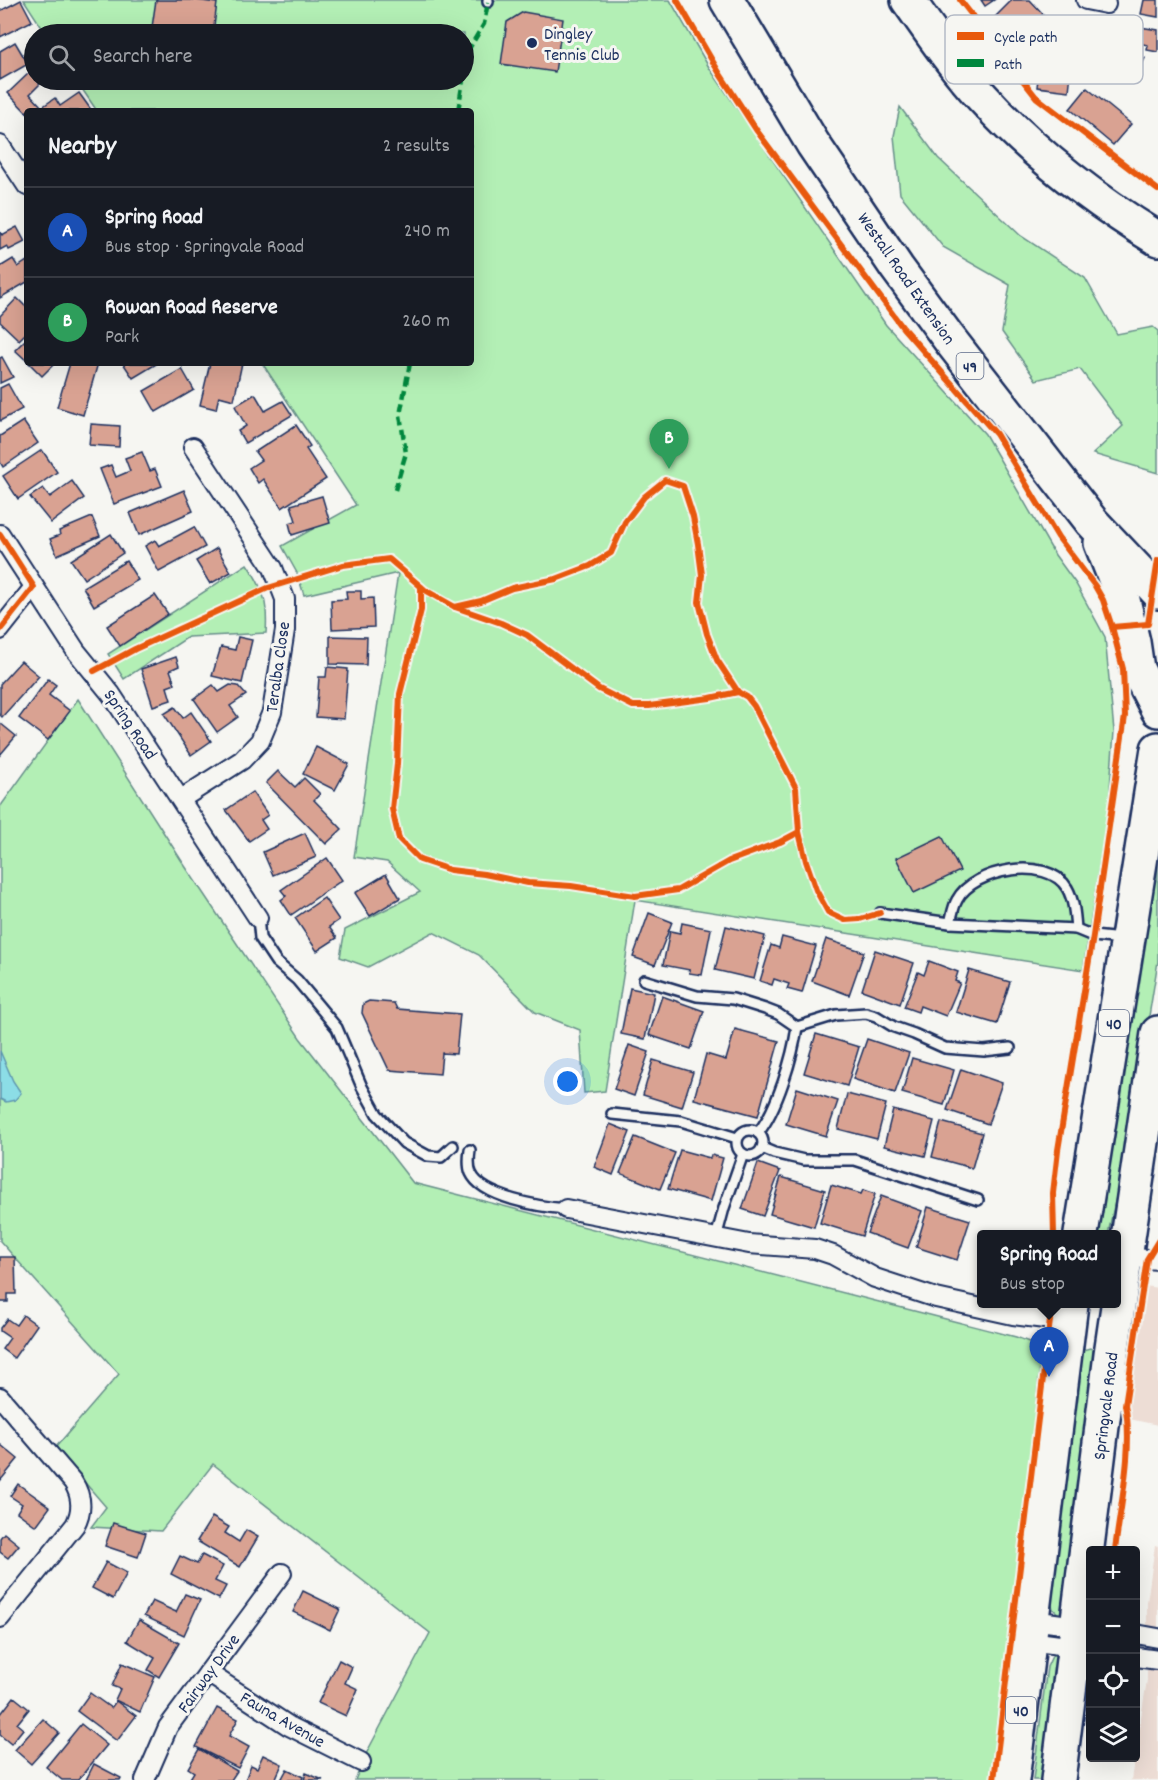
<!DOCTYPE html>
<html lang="en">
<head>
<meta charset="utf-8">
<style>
  body { margin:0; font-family:Dekko,sans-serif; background:#242831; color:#f1f3f6 }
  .controls { position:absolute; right:18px; bottom:18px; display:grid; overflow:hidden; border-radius:6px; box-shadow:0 6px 24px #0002 }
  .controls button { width:54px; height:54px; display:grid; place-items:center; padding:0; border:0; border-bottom:2px solid #363941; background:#171b24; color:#f1f3f6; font:30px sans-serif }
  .you { position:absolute; left:568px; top:1082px; width:21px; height:21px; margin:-15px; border:4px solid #fff; border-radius:50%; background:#1a73e8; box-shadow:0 0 0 9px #1a73e833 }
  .badge { display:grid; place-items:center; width:39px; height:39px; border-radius:50%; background:#919bb2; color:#fff; font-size:20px; font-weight:700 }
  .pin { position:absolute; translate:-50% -50px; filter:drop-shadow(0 2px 3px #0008) }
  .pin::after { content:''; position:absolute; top:32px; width:21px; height:18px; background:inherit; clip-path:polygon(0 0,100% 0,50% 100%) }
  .popup { position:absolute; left:977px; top:1230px; width:144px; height:78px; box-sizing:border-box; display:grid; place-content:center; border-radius:6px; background:#171b24; filter:drop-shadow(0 2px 4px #0005); font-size:20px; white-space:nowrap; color:#9ea1a6 }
  .popup b { font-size:22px; color:#f1f3f6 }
  .popup::after { content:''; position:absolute; left:50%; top:100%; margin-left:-12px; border:12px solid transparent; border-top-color:#171b24 }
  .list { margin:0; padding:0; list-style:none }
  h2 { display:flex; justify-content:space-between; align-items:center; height:78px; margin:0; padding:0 24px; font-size:26px }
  h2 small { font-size:20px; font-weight:400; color:#9ea1a6 }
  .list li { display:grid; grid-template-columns:39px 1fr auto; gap:18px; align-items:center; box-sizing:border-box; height:90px; padding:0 24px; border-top:2px solid #363941 }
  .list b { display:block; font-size:22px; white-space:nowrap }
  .list p { margin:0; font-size:20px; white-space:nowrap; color:#9ea1a6 }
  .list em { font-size:20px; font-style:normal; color:#9ea1a6 }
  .icon { flex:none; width:33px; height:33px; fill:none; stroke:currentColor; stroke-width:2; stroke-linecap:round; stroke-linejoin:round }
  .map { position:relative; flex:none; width:1158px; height:1780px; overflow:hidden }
  .search { position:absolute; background:#171b24; box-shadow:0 6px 24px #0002; left:24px; top:24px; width:450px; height:66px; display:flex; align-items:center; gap:15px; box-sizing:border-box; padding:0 21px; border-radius:33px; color:#9ea1a6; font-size:22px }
  .panel { position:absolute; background:#171b24; box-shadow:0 6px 24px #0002; left:24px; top:108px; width:450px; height:258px; border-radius:6px }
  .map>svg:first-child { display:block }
  .built { fill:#edddd5 }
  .green { fill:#b3efb5; stroke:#678f8a; stroke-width:1.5 }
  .water { fill:#8cdde6; stroke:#5f97b0; stroke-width:1.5 }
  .building { fill:#d9a292; stroke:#1b2f5e; stroke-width:1.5 }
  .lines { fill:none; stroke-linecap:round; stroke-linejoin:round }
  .lane-casing { stroke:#1b2f5e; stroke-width:14 }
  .street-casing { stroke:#1b2f5e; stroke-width:22 }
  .highway-casing { stroke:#1b2f5e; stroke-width:38 }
  .lane { stroke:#f6f6f2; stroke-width:9 }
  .street { stroke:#f6f6f2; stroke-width:18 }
  .highway { stroke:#f6f6f2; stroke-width:33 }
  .quiet { stroke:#00873e; stroke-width:4.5; stroke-dasharray:9 4.5; stroke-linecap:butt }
  .cycleway-casing { stroke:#f6f6f2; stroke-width:10 }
  .cycleway { stroke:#e8590c; stroke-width:6 }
  .poi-dot { fill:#1b2f5e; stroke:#f6f6f2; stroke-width:2 }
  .labels { text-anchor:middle; stroke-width:6; stroke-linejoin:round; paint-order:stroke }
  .shield { fill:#f6f6f2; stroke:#5d6b8a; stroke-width:1.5 }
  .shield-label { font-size:16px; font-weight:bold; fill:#1b2f5e }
  .poi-label { font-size:18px; fill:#1b2f5e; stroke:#f6f6f2; text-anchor:start }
  .street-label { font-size:18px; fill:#1b2f5e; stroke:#f6f6f2 }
  .key { fill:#f6f6f2; stroke:#b4bac6; stroke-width:1.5 }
  .key-label { font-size:16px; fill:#1b2f5e }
</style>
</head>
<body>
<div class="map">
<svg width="1158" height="1780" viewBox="0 0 1158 1780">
  <rect width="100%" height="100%" fill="#f6f6f2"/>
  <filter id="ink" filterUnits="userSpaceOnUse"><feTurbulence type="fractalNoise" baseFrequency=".0167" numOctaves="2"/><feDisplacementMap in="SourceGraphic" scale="12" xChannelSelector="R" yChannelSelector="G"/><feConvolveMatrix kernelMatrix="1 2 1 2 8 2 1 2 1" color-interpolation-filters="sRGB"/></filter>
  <g filter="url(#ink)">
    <g class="built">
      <polygon points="1145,1286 1158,1288 1158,1425 1129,1419 1126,1408"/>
      <polygon points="1155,1545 1158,1546 1158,1780 1131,1780 1147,1680 1147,1602"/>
    </g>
    <g class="green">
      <polygon points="24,0 670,0 710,69 886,325 985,434 1055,555 1076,584 1105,637 1114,731 1109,802 1083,970 635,900 605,1091 584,1093 580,1030 535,1012 479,955 433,932 368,967 340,957 345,930 420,892 387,862 354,857 398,573 304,595 297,573 282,546 356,505 262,363 471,363 471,111 97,111 76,80 464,80 464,34 46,34"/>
      <polygon points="900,107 938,158 1021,236 1085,278 1117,334 1153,327 1158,331 1158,473 1093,454 1123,426 1080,369 1036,380 1002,332 1010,285 943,247 900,194 894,136"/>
      <path d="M247 564C264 589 268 603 266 633L188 637 124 679 108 654Z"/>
      <polygon points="78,699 185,866 300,1038 413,1183 1016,1337 1042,1347 1023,1520 991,1780 355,1780 368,1750 430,1633 213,1464 161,1531 91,1527 106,1507 55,1448 119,1374 0,1241 0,807"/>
      <polygon points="1158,828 1158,961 1130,1133 1108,1234 1094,1234"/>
      <polygon points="1090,1348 1096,1352 1062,1613 1059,1614 1053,1609 1050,1596 1079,1351"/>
      <polygon points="1054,1652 1058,1653 1046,1780 1033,1780 1047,1667"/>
    </g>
    <polygon class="water" points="0,1051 13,1081 21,1093 15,1100 6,1102 0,1099"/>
    <g class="building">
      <polygon points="21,0 32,21 0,37 0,11"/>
      <polygon points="156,0 195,0 217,3 213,34 151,34"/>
      <polygon points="981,0 994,0 985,6"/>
      <polygon points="1012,0 1030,0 1043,14 1017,39 995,17"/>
      <polygon points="1144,0 1158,0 1158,17 1141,14"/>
      <polygon points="523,12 563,19 555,72 501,64 507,22"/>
      <polygon points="1044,26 1076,29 1069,91 1037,87"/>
      <polygon points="1140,27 1158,30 1158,52 1147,50 1148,45 1138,43"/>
      <polygon points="15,42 28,64 0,80 0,51"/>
      <polygon points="1081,43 1100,46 1095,74 1076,71"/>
      <polygon points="1123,48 1145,58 1135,79 1113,69"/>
      <polygon points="29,73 40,84 30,94 42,107 38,111 27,111 27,113 8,93"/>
      <polygon points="1087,88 1131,124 1113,145 1070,109"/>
      <polygon points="79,93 92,111 46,111 42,107 55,98 60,106"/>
      <polygon points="17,227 25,242 9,250 7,246 0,250 0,231 2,235"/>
      <polygon points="13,259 18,267 27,261 27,282 0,298 0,267"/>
      <polygon points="17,298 27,308 27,332 19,340 0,322 0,316"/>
      <polygon points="27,338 27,361 15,350"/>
      <polygon points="2,357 13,377 0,383 0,358"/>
      <polygon points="29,363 55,363 42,376"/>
      <polygon points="70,363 98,363 83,415 57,407"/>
      <polygon points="123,363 158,363 133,378"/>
      <polygon points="210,363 242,363 234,400 219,396 216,409 200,405"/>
      <polygon points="182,369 194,390 156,412 144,391"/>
      <polygon points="8,384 22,409 0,421 0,388"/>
      <polygon points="255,394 265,411 283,401 292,415 245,443 238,431 246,426 235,406"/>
      <polygon points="23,421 38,443 3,467 0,462 0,436"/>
      <polygon points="91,424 120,426 119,447 89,445"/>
      <polygon points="296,425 310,446 306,449 326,479 282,508 263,479 258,483 249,468 261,460 255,452"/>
      <polygon points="42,450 57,472 18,499 3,476"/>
      <polygon points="142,452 150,471 155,469 162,486 114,504 100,469 111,465 116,477 130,471 125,458"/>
      <polygon points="72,481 84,498 51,523 30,497 43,488 50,497"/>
      <polygon points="184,490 193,511 139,535 130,513"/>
      <polygon points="322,496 330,523 292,535 289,523 296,521 291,505"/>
      <polygon points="92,517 100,536 57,555 50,539 60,535 59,531"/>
      <polygon points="194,527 205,547 159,572 145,546 155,540 159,546"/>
      <polygon points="111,534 123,553 84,579 71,560"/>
      <polygon points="217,548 231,572 210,584 196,561"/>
      <polygon points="126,561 138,580 94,606 83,587"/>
      <polygon points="346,591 361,591 361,599 373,598 374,627 332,629 331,600 347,599"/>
      <polygon points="155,595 168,614 120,646 107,626"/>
      <polygon points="330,636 367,637 366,665 330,664"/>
      <polygon points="238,637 252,640 242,683 212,676 221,647 235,650"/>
      <polygon points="176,657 179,666 170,670 175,684 167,687 171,700 153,706 141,669"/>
      <polygon points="21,661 39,676 2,717 0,715 0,684"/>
      <polygon points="327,667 348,669 344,719 316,717 319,677 326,677"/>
      <polygon points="48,679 56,685 49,695 70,711 48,740 19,718"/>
      <polygon points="213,685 219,692 230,685 238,686 246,695 230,706 238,717 217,732 194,699"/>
      <polygon points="175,707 183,718 191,712 211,741 191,755 164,714"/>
      <polygon points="0,723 16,736 0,755"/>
      <polygon points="316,747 349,764 335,790 303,774"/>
      <polygon points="278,771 295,787 304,778 320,794 314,800 342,829 326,844 266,783"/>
      <polygon points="252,792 268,815 261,820 267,829 249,841 226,810"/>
      <polygon points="305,833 316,857 273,875 263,852"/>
      <polygon points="942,836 960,871 914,893 896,858"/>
      <polygon points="327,858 342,880 291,915 281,900 286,896 281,890"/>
      <polygon points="386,874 400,898 370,916 355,893"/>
      <polygon points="324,898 339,920 329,927 337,938 317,951 295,918"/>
      <polygon points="649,913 672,922 655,965 633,957"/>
      <polygon points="682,923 711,929 702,975 689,973 690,970 663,965 670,931 680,933"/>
      <polygon points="726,926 765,936 754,979 715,970"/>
      <polygon points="782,937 816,946 802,993 787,989 789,984 774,979 772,985 760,981 771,945 779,948"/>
      <polygon points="826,939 864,952 849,995 812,981"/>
      <polygon points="875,950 914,963 900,1004 862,990"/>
      <polygon points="929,961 958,972 955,981 960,983 946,1016 920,1006 918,1012 904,1007 918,972 924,975"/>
      <polygon points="969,970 1010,982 997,1024 956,1012"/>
      <polygon points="630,988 654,993 645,1039 621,1034"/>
      <polygon points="662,996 704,1011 691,1049 649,1035"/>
      <polygon points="369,1001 394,1003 397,1009 460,1014 456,1054 442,1053 440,1074 389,1070 362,1013 363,1004"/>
      <polygon points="735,1029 779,1041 758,1116 694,1099 706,1054 726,1060"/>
      <polygon points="816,1034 859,1047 847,1086 804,1073"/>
      <polygon points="867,1039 909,1053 895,1093 853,1079"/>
      <polygon points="629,1045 649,1052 634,1096 614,1089"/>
      <polygon points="912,1058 954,1070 944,1105 902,1093"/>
      <polygon points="653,1060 693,1072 682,1107 643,1095"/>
      <polygon points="961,1069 1002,1083 988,1124 947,1110"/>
      <polygon points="797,1088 838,1101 826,1136 786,1124"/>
      <polygon points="847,1094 886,1104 877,1139 838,1129"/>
      <polygon points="893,1110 934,1121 925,1156 884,1146"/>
      <polygon points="941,1122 982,1133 972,1168 932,1157"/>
      <polygon points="610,1124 630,1132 613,1175 594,1167"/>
      <polygon points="635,1137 675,1153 660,1189 620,1173"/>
      <polygon points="680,1150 710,1158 711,1155 723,1158 711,1201 668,1189"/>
      <polygon points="758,1163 780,1171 763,1216 742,1209"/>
      <polygon points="781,1177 825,1190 814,1227 770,1214"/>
      <polygon points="831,1185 861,1194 863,1190 875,1194 862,1236 820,1223"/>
      <polygon points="881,1196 922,1211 908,1248 867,1233"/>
      <polygon points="928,1207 970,1220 957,1260 916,1247"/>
      <polygon points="0,1257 15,1257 16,1294 8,1294 8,1302 0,1302"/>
      <polygon points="23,1315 37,1325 14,1358 2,1349 10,1338 0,1331 0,1328 7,1319 16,1325"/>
      <polygon points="1,1445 18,1459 0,1481 0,1447"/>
      <polygon points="18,1484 50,1507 36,1526 17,1512 22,1504 10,1496"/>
      <polygon points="212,1517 229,1527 225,1533 239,1542 246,1530 258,1537 240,1567 197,1541"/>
      <polygon points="113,1523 146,1533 138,1557 105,1546"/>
      <polygon points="4,1533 19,1545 8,1558 0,1552 0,1538"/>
      <polygon points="202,1555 223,1566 215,1581 226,1586 219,1599 171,1574 180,1556 197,1564"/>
      <polygon points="106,1562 127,1573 113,1599 92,1588"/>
      <polygon points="303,1591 340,1609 330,1630 293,1612"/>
      <polygon points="185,1594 200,1600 184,1635 144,1616 152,1601 176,1612"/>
      <polygon points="139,1620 179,1643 159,1677 148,1670 155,1658 127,1641"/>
      <polygon points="339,1660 352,1667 345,1683 358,1689 346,1716 318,1703"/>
      <polygon points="122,1663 155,1677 140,1712 115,1700 120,1689 112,1686"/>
      <polygon points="90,1693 111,1708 116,1701 136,1716 117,1741 77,1711"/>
      <polygon points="14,1697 29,1709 17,1724 23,1729 11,1744 0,1735 0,1715"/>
      <polygon points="217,1708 238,1719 229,1736 249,1747 238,1768 196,1747"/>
      <polygon points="43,1719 59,1733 31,1764 15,1750"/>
      <polygon points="81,1724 107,1745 78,1780 62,1780 46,1767"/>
      <polygon points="199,1749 237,1771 231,1780 189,1780 194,1772 188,1768"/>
      <polygon points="263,1755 282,1764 275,1780 245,1780 251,1765 257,1768"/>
      <polygon points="94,1764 121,1778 120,1780 86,1780"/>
      <polygon points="287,1769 303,1777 302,1780 281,1780"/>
      <polygon points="306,1773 323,1780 304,1780"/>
    </g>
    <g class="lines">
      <defs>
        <g id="lane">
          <polyline points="488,2 488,0"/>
          <polyline points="880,913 950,923 1076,929 1093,936 1122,939"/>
          <polyline points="258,918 260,938 276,962 297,980 337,1028 362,1087 377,1114 404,1143 428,1156 441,1157 453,1146"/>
          <path d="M950 923C952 916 953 907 957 900 973 869 1047 855 1067 888 1074 900 1075 916 1076 929"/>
          <polyline points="644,980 697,996 733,999 765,1009 778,1014 797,1027"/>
          <polyline points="797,1027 836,1015 866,1013 876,1016 894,1027 914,1034 945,1048 984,1051 1010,1048"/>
          <polyline points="612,1114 681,1121 737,1138"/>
          <circle cx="750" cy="1143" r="13"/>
          <path d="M758 1133C777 1110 793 1056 797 1027"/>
          <polyline points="762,1148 774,1153 804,1160 855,1160 978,1200"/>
          <path d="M470 1150C469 1157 468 1166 471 1173 482 1198 542 1207 566 1209"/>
          <polyline points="716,1238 724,1208 743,1154"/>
        </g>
        <g id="street">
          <polyline points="1086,0 1106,4"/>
          <polyline points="0,145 27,186"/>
          <polyline points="0,534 76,651 111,694 258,918"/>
          <polyline points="0,630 34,587"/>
          <polyline points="181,799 242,760 260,741 272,712 285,630 285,599 273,568 193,447"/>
          <polyline points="566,1209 749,1244 815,1249 833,1255 875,1278 936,1298 1013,1315 1069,1322"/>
          <polyline points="1125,1257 1158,1260"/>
          <path d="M0 1397 73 1482C82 1496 83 1510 75 1525L0 1618"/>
          <polyline points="1032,1620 1084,1627"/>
          <polyline points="1136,1634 1158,1638"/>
          <polyline points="1030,1641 1081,1648"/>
          <polyline points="1136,1657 1158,1660"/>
          <polyline points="208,1673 289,1726 361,1762"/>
          <polyline points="145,1780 168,1727 282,1573"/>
        </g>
        <g id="highway">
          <polyline points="727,0 813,144 897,268 950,340 1092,522 1158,592"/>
          <path d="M908 0C932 34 955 68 983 98 1034 154 1094 200 1158 239"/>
          <polyline points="1101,543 1122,596 1133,642 1137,669 1158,710"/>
          <polyline points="1081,1234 1158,749"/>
          <polyline points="1012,1780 1071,1304"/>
          <polyline points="1058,1780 1111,1354 1158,1033"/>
        </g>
      </defs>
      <use href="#lane" class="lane-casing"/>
      <use href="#street" class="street-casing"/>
      <use href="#highway" class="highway-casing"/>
      <use href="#lane" class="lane"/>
      <use href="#street" class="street"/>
      <use href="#highway" class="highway"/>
      <g class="quiet">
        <polyline points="464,79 470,47 484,24 488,2"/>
        <polyline points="458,111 463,80"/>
        <polyline points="395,490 406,453 400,415 410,363"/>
      </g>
      <defs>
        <g id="cycleway">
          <polyline points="677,0 720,74 757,131 903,328 996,434 1058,537 1095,586 1103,600 1112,627 1123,669 1125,716 1093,936 1058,1150 1053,1193 1054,1234"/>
          <polyline points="960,0 1036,97 1158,190"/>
          <polyline points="0,534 34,587 0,630"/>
          <polyline points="421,587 421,610 400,694 397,764 392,809 399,839 420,860 450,870 484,874 528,883 571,886 635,896 678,890 729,861 780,842 799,832"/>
          <polyline points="455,607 501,623 527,635 599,689 633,706 649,706 710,698 738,692"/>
          <polyline points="1112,627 1148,624 1158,560"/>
          <polyline points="94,671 135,649 268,588 343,565 389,559 425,590 455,607 481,601 512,588 556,579 590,566 611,553 625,522 644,497 665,480 683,486 693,517 698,544 702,575 699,602 707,634 717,660 738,692 747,697 754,706 796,788 799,832 806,861 816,890 828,912 845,920 860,919 880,913"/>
          <path d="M1115 1550C1120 1508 1134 1446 1125 1405L1147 1259 1158 1241"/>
          <polyline points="994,1780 1052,1304"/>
        </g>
      </defs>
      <use href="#cycleway" class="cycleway-casing"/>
      <use href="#cycleway" class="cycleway"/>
    </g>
  </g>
  <circle class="poi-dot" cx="532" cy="43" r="6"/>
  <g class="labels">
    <g class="shield">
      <rect x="956.5" y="353" width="27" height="26" rx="4.5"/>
      <rect x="1099" y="1010" width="30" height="26" rx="4.5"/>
      <rect x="1006" y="1697" width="30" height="26" rx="4.5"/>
    </g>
    <g class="shield-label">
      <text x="970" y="372">49</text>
      <text x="1114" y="1029">40</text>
      <text x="1021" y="1716">40</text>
    </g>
    <g class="poi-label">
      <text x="544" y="39">Dingley<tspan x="544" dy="21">Tennis Club</tspan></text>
    </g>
    <g class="street-label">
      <text transform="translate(907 278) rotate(55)" y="6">Westall Road Extension</text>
      <text transform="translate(277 667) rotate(-82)" y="6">Teralba Close</text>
      <text transform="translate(131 724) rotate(56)" y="6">Spring Road</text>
      <text transform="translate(1105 1406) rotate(-83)" y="6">Springvale Road</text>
      <text transform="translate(208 1673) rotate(-54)" y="6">Fairway Drive</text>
      <text transform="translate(283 1719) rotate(30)" y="6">Fauna Avenue</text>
    </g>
  </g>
  <rect x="945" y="15" width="198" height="69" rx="9" class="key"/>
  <rect x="957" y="32" width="27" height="8" fill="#e8590c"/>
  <rect x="957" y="59" width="27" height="8" fill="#00873e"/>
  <g class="key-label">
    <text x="994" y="42">Cycle path</text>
    <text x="994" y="69">Path</text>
  </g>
</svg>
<div class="controls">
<button>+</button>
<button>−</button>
<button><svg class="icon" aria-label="locate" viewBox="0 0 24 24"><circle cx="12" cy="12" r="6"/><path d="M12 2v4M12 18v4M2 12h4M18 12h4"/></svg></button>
<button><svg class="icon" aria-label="layers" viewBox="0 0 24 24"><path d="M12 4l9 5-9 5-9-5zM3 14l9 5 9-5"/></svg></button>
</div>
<div class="you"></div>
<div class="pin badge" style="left:1049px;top:1377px;background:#1a4fb4">A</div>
<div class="popup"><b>Spring Road</b>Bus stop</div>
<div class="pin badge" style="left:669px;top:469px;background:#2e9e5b">B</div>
<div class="search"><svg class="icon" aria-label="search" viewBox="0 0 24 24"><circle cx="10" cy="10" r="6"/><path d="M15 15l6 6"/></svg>Search here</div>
<section class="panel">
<h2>Nearby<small>2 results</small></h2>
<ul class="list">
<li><span class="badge" style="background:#1a4fb4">A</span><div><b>Spring Road</b><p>Bus stop · Springvale Road</p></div><em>240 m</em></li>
<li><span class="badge" style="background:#2e9e5b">B</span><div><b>Rowan Road Reserve</b><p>Park</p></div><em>260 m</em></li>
</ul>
</section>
</div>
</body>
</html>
